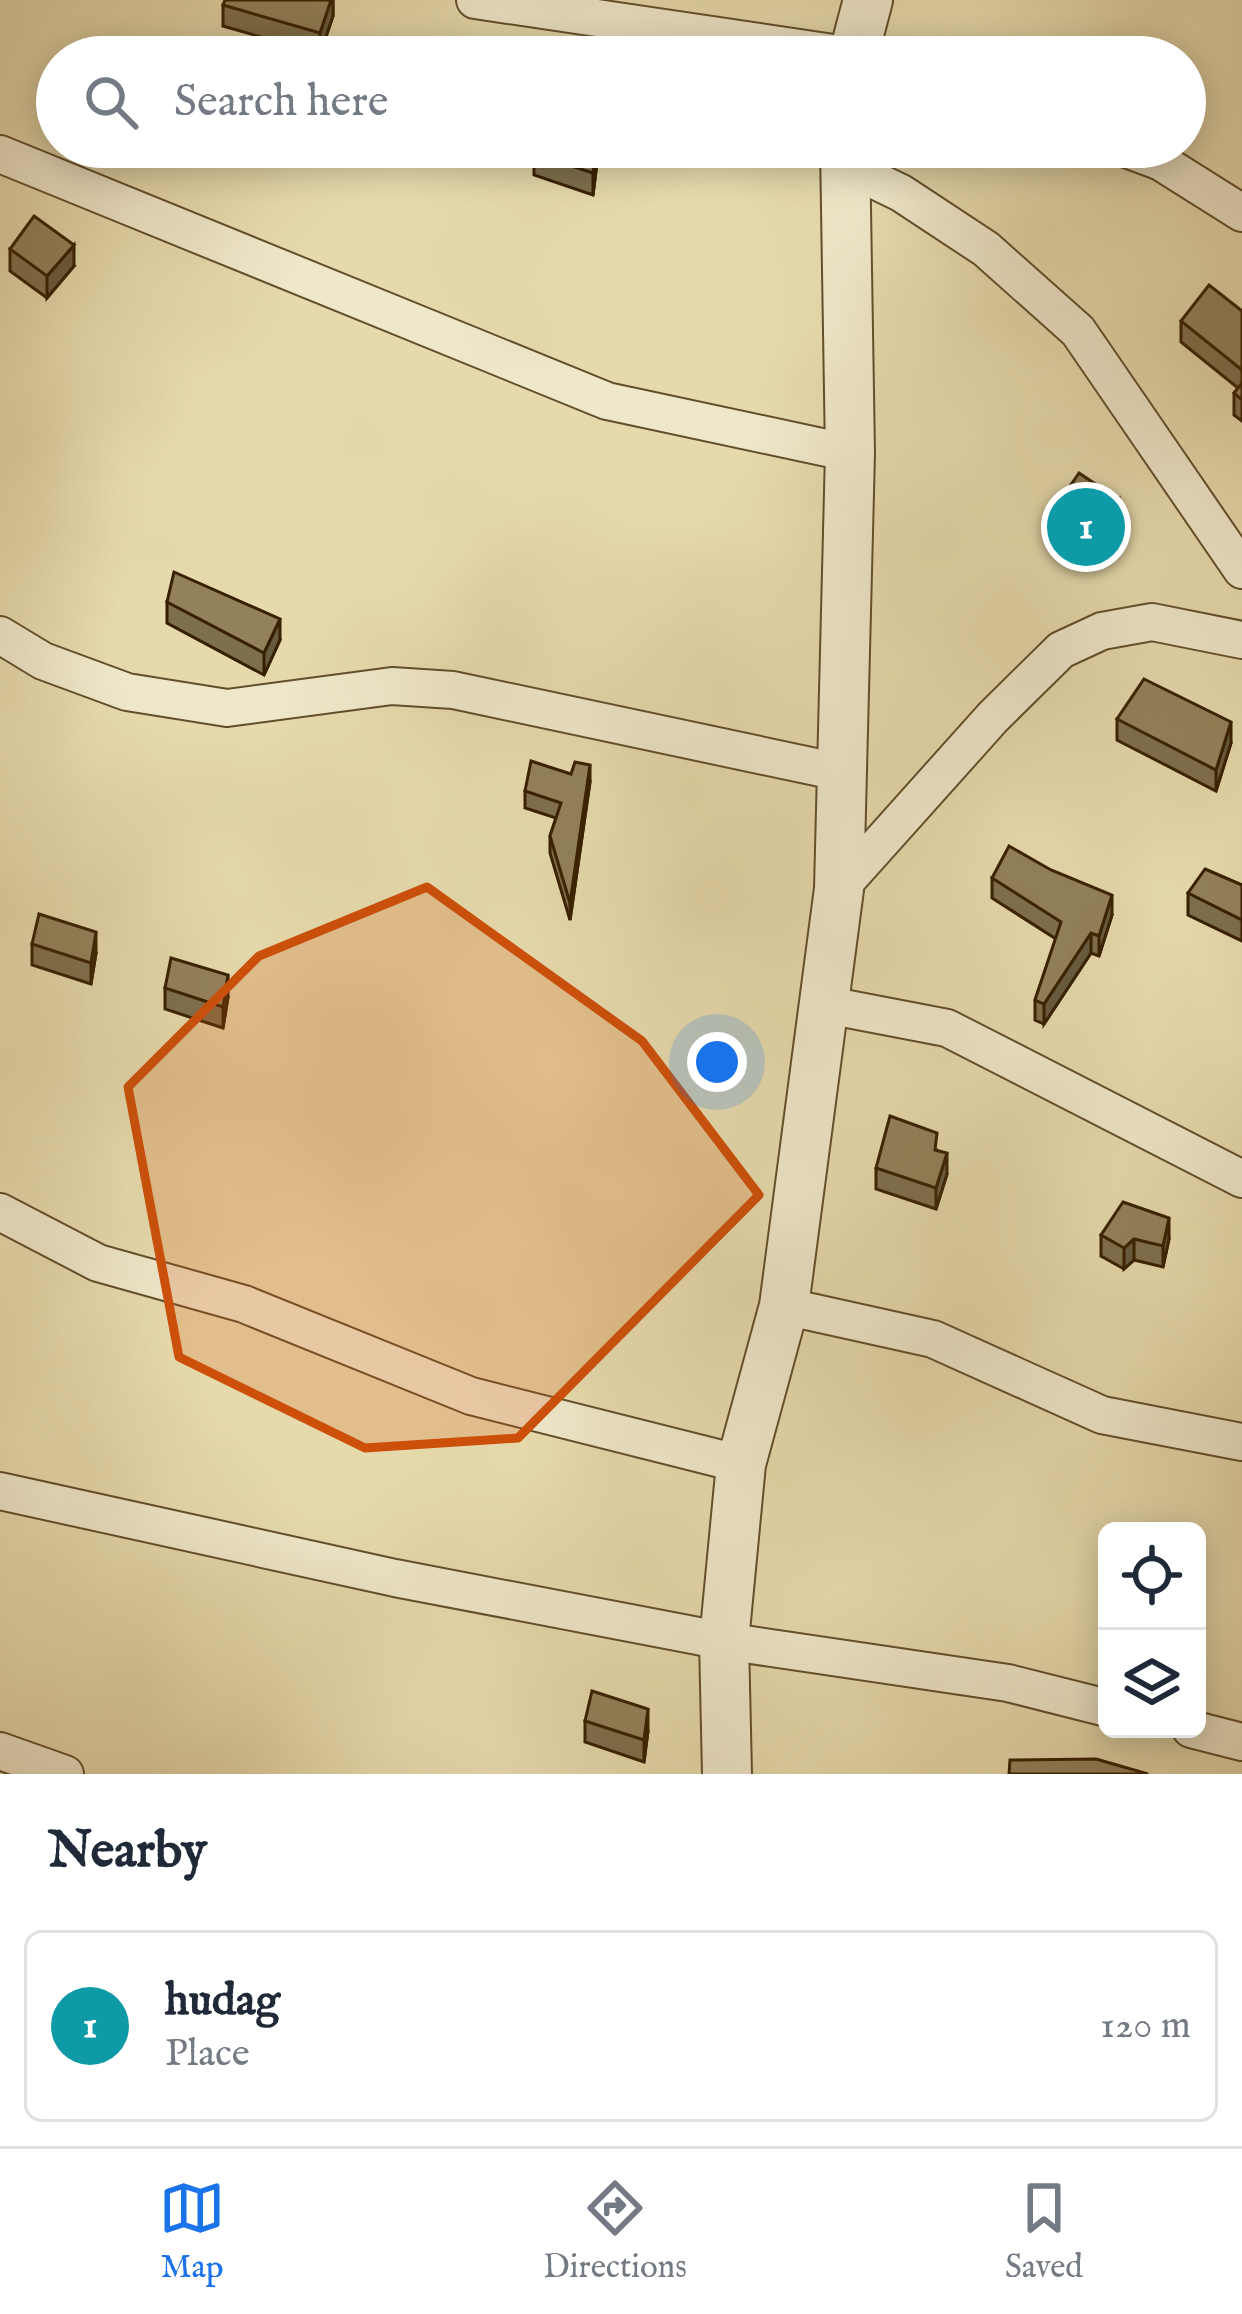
<!DOCTYPE html>
<html lang="en">
<head>
<meta charset="utf-8">
<style>
  body { margin:0; font-family:"IM FELL English",serif; background:#f2f2f3; color:#1f2937 }
  .controls { position:absolute; right:36px; bottom:36px; display:grid; overflow:hidden; border-radius:18px; box-shadow:0 6px 30px #0003 }
  .controls button { width:108px; height:108px; display:grid; place-items:center; padding:0; border:0; border-bottom:3px solid #e0e1e3; background:#fff; color:#1f2937; font:60px sans-serif }
  .you { position:absolute; left:717px; top:1062px; width:42px; height:42px; margin:-30px; border:9px solid #fff; border-radius:50%; background:#1a73e8; box-shadow:0 0 0 18px #1a73e833 }
  .badge { display:grid; place-items:center; width:78px; height:78px; border-radius:50%; background:#1a73e8; color:#fff; font-size:39px; font-weight:700 }
  .pin { position:absolute; translate:-50% -50%; border:6px solid #fff; box-shadow:0 3px 12px #0006 }
  .list { margin:0; padding:0; list-style:none }
  h2 { display:flex; justify-content:space-between; align-items:center; height:156px; margin:0; padding:0 48px; font-size:51px }
  h2 small { font-size:39px; font-weight:400; color:#747a83 }
  .list li { display:grid; grid-template-columns:78px 1fr auto; gap:36px; align-items:center; box-sizing:border-box; height:192px; margin:0 24px 24px; padding:0 24px; border:3px solid #e0e1e3; border-radius:18px }
  .list b { display:block; font-size:45px; white-space:nowrap }
  .list p { margin:0; font-size:39px; white-space:nowrap; color:#747a83 }
  .list em { font-size:39px; font-style:normal; color:#747a83 }
  .icon { flex:none; width:66px; height:66px; fill:none; stroke:currentColor; stroke-width:2; stroke-linecap:round; stroke-linejoin:round }
  .map { position:relative; flex:none; width:1242px; height:1774px; overflow:hidden }
  .search { position:absolute; background:#fff; box-shadow:0 6px 30px #0003; left:36px; right:36px; top:36px; height:132px; display:flex; align-items:center; gap:30px; box-sizing:border-box; padding:0 42px; border-radius:66px; color:#747a83; font-size:45px }
  .sheet { height:372px; background:#fff }
  nav { display:flex; justify-content:space-around; align-items:center; box-sizing:border-box; height:168px; border-top:3px solid #e0e1e3; background:#fff; font-size:33px; color:#747a83 }
  nav a { display:grid; justify-items:center; gap:6px }
  nav .on { color:#1a73e8 }
  .map>svg:first-child { display:block }
  .lines { fill:none; stroke-linecap:round; stroke-linejoin:round }
  .minor-casing { stroke:#634e2b; stroke-width:40 }
  .tertiary-casing { stroke:#634e2b; stroke-width:52 }
  .minor { stroke:#efe7ca; stroke-width:36 }
  .tertiary { stroke:#efe7ca; stroke-width:48 }
  .wall { fill:#7e6f4d; stroke:#372000; stroke-width:3 }
  .shaded-wall { fill:#665a3f; stroke:#372000; stroke-width:3 }
  .building { fill:#92815a; stroke:#372000; stroke-width:3 }
  .marked { fill:#cd500a; fill-opacity:0.2; stroke:#cd500a; stroke-width:9; stroke-linejoin:round }
</style>
</head>
<body>
<div class="map">
<svg width="1242" height="1774" viewBox="0 0 1242 1774">
  <rect width="100%" height="100%" fill="#e6daad"/>
  <filter id="stains"><feTurbulence type="fractalNoise" baseFrequency=".00167" numOctaves="4"/><feColorMatrix values="0 0 0 0 .2 0 0 0 0 .09 0 0 0 0 .02 0 0 0 .5 -.17"/></filter>
  <radialGradient id="worn" r=".72"><stop offset=".6" stop-color="#630" stop-opacity="0"/><stop offset="1" stop-color="#630" stop-opacity=".3"/></radialGradient>
  <g class="lines">
    <defs>
      <g id="minor">
        <polyline points="475,0 860,57"/>
        <polyline points="1121,147 1161,162 1242,213"/>
        <polyline points="0,154 607,401 850,453"/>
        <polyline points="843,165 901,193 986,249 1078,331 1242,570"/>
        <polyline points="0,635 43,661 127,692 227,708 392,686 453,690 844,773"/>
        <polyline points="839,889 993,717 1061,650 1102,631 1152,622 1242,640"/>
        <polyline points="822,1004 947,1028 1242,1179"/>
        <polyline points="0,1212 98,1263 244,1304 471,1396 741,1464"/>
        <polyline points="784,1306 933,1339 1102,1415 1242,1442"/>
        <polyline points="0,1491 395,1578 724,1641 1008,1683 1107,1708"/>
        <polyline points="1191,1729 1242,1742"/>
        <polyline points="0,1751 65,1774"/>
      </g>
      <g id="tertiary">
        <polyline points="853,57 868,0"/>
        <polyline points="727,1774 724,1641 741,1464 784,1306 839,889 850,453 845,147"/>
      </g>
    </defs>
    <use href="#minor" class="minor-casing"/>
    <use href="#tertiary" class="tertiary-casing"/>
    <use href="#minor" class="minor"/>
    <use href="#tertiary" class="tertiary"/>
  </g>
  <g class="wall">
    <polygon points="333,0 333,16 320,54 223,26 223,5"/>
    <polygon points="534,154 597,163 593,195 534,175"/>
    <polygon points="10,249 74,266 47,298 10,271"/>
    <polygon points="1242,311 1242,421 1234,415 1234,393 1238,388 1181,342 1181,321"/>
    <polygon points="1053,511 1119,521 1092,560 1053,532"/>
    <polygon points="167,602 280,640 264,675 167,623"/>
    <polygon points="1117,719 1231,743 1216,791 1117,740"/>
    <polygon points="590,782 570,920 550,853 550,836 556,818 525,808 525,791"/>
    <polygon points="992,878 1112,915 1099,956 1091,953 1044,1024 1035,1020 1035,1000 1056,939 992,898"/>
    <polygon points="1242,885 1242,941 1188,915 1188,893"/>
    <polygon points="32,944 96,953 91,984 32,965"/>
    <polygon points="165,988 228,997 223,1028 165,1009"/>
    <polygon points="937,1150 947,1174 936,1209 876,1189 876,1168"/>
    <polygon points="1101,1235 1169,1239 1163,1267 1134,1260 1124,1269 1101,1256"/>
    <polygon points="585,1721 648,1731 644,1762 585,1742"/>
  </g>
  <g class="shaded-wall">
    <polygon points="331,0 333,0 333,16 320,54 320,33"/>
    <polygon points="597,147 597,163 593,195 593,173"/>
    <polygon points="74,245 74,266 47,298 47,276"/>
    <polygon points="1119,500 1119,521 1092,560 1092,539"/>
    <polygon points="280,619 280,640 264,675 264,653"/>
    <polygon points="1231,722 1231,743 1216,791 1216,770"/>
    <polygon points="590,765 590,782 570,920 570,903"/>
    <polygon points="1112,895 1112,915 1099,956 1099,936"/>
    <polygon points="96,932 96,953 91,984 91,963"/>
    <polygon points="1091,933 1091,953 1044,1024 1044,1004"/>
    <polygon points="228,975 228,997 223,1028 223,1007"/>
    <polygon points="947,1153 947,1174 936,1209 936,1188"/>
    <polygon points="1169,1218 1169,1239 1163,1267 1163,1246"/>
    <polygon points="1134,1239 1134,1260 1124,1269 1124,1248"/>
    <polygon points="648,1709 648,1731 644,1762 644,1740"/>
  </g>
  <g class="building">
    <polygon points="225,0 331,0 320,33 223,5"/>
    <polygon points="536,147 596,147 593,173 534,154"/>
    <polygon points="34,216 74,245 47,276 10,249"/>
    <polygon points="1209,285 1242,311 1242,370 1181,321"/>
    <polygon points="1242,383 1242,400 1234,393"/>
    <polygon points="1079,473 1119,500 1092,539 1053,511"/>
    <polygon points="174,572 280,619 264,653 167,602"/>
    <polygon points="1144,679 1231,722 1216,770 1117,719"/>
    <polygon points="531,761 571,774 575,762 590,765 570,903 550,836 561,803 525,791"/>
    <polygon points="1009,846 1051,870 1112,895 1099,936 1091,933 1044,1004 1035,1000 1061,922 992,878"/>
    <polygon points="1205,869 1242,885 1242,920 1188,893"/>
    <polygon points="39,914 96,932 91,963 32,944"/>
    <polygon points="171,958 228,975 223,1007 165,988"/>
    <polygon points="890,1116 937,1133 935,1150 947,1153 936,1188 876,1168"/>
    <polygon points="1123,1202 1169,1218 1163,1246 1134,1239 1124,1248 1101,1235"/>
    <polygon points="592,1691 648,1709 644,1740 585,1721"/>
    <polygon points="1096,1759 1148,1774 1009,1774 1010,1760"/>
  </g>
  <path class="marked" d="M427 887 642 1041 759 1195 518 1438 365 1448 179 1357 128 1087 259 956Z"/>
  <rect width="100%" height="100%" filter="url(#stains)"/>
  <rect width="100%" height="100%" fill="url(#worn)"/>
</svg>
<div class="controls">
<button><svg class="icon" aria-label="locate" viewBox="0 0 24 24"><circle cx="12" cy="12" r="6"/><path d="M12 2v4M12 18v4M2 12h4M18 12h4"/></svg></button>
<button><svg class="icon" aria-label="layers" viewBox="0 0 24 24"><path d="M12 4l9 5-9 5-9-5zM3 14l9 5 9-5"/></svg></button>
</div>
<div class="you"></div>
<div class="pin badge" style="left:1086px;top:527px;background:#0f9aa8">1</div>
<div class="search"><svg class="icon" aria-label="search" viewBox="0 0 24 24"><circle cx="10" cy="10" r="6"/><path d="M15 15l6 6"/></svg>Search here</div>
</div>
<section class="sheet">
<h2>Nearby<small></small></h2>
<ul class="list">
<li><span class="badge" style="background:#0f9aa8">1</span><div><b>hudag</b><p>Place</p></div><em>120 m</em></li>
</ul>
</section>
<nav>
<a class="on"><svg class="icon" aria-label="map" viewBox="0 0 24 24"><path d="M3 6l6-2 6 2 6-2v14l-6 2-6-2-6 2zM9 4v14M15 6v14"/></svg>Map</a>
<a><svg class="icon" aria-label="directions" viewBox="0 0 24 24"><path d="M12 3l9 9-9 9-9-9zM9 14v-3h6M13 9l2 2-2 2"/></svg>Directions</a>
<a><svg class="icon" aria-label="saved" viewBox="0 0 24 24"><path d="M7 4h10v16l-5-4-5 4z"/></svg>Saved</a>
</nav>
</body>
</html>
